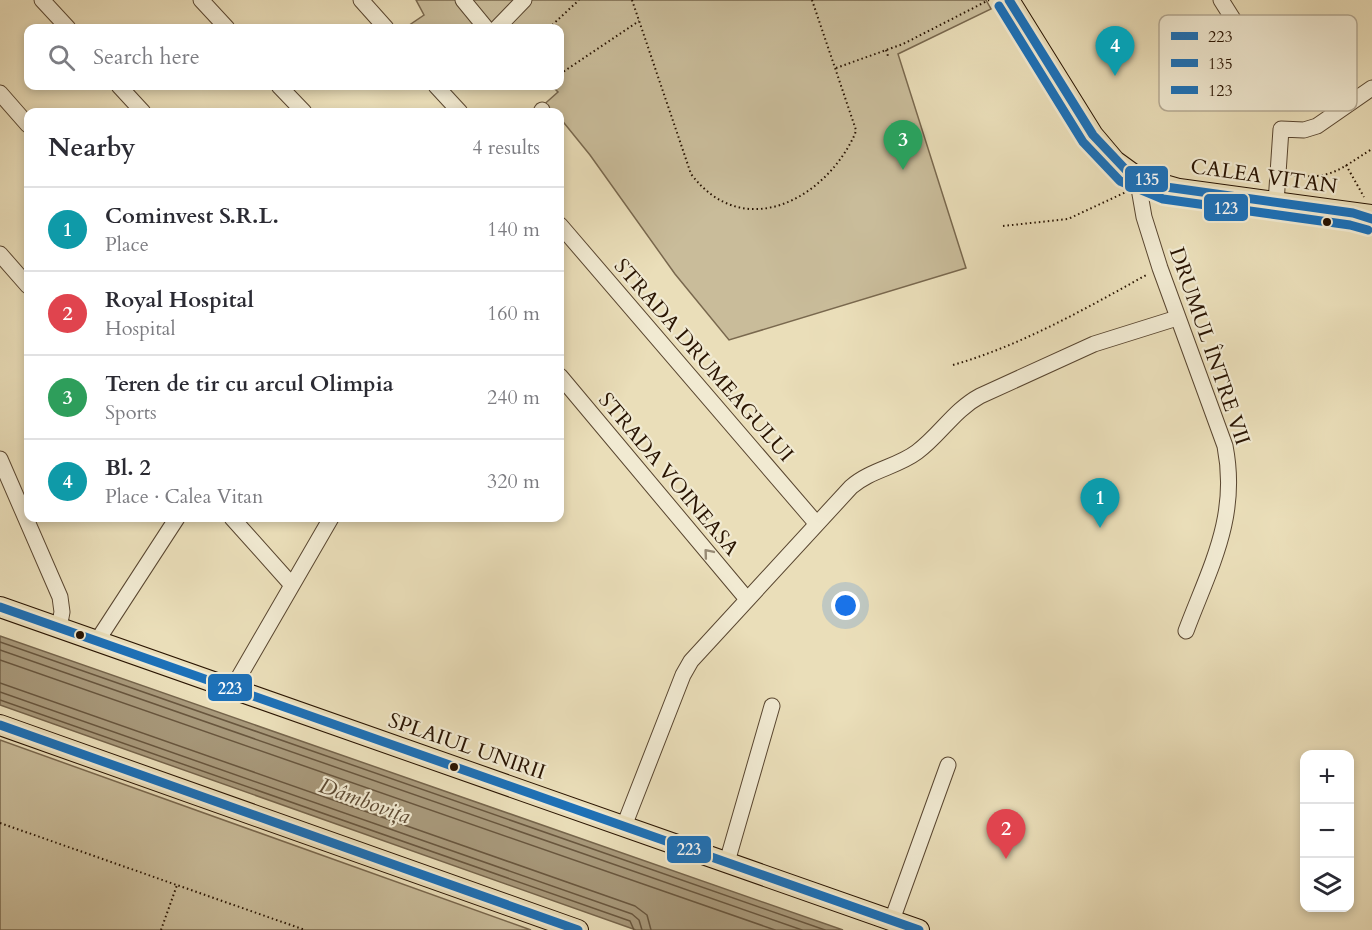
<!DOCTYPE html>
<html lang="en">
<head>
<meta charset="utf-8">
<style>
  body { margin:0; font-family:Cardo,serif; background:#f2f2f3; color:#2b2b33 }
  .controls { position:absolute; right:18px; bottom:18px; display:grid; overflow:hidden; border-radius:12px; box-shadow:0 3px 9px #0003 }
  .controls button { width:54px; height:54px; display:grid; place-items:center; padding:0; border:0; border-bottom:2px solid #e1e1e2; background:#fff; color:#2b2b33; font:30px sans-serif }
  .you { position:absolute; left:846px; top:606px; width:21px; height:21px; margin:-15px; border:4px solid #fff; border-radius:50%; background:#1a73e8; box-shadow:0 0 0 9px #1a73e833 }
  .badge { display:grid; place-items:center; width:39px; height:39px; border-radius:50%; background:#8f2418; color:#fff; font-size:20px; font-weight:700 }
  .pin { position:absolute; translate:-50% -50px; filter:drop-shadow(0 2px 3px #0008) }
  .pin::after { content:''; position:absolute; top:32px; width:21px; height:18px; background:inherit; clip-path:polygon(0 0,100% 0,50% 100%) }
  .list { margin:0; padding:0; list-style:none }
  h2 { display:flex; justify-content:space-between; align-items:center; height:78px; margin:0; padding:0 24px; font-size:26px }
  h2 small { font-size:20px; font-weight:400; color:#7c7c81 }
  .list li { display:grid; grid-template-columns:39px 1fr auto; gap:18px; align-items:center; box-sizing:border-box; height:84px; padding:0 24px; border-top:2px solid #e1e1e2 }
  .list b { display:block; font-size:22px; white-space:nowrap }
  .list p { margin:0; font-size:20px; white-space:nowrap; color:#7c7c81 }
  .list em { font-size:20px; font-style:normal; color:#7c7c81 }
  .icon { flex:none; width:33px; height:33px; fill:none; stroke:currentColor; stroke-width:2; stroke-linecap:round; stroke-linejoin:round }
  .map { position:relative; flex:none; width:1372px; height:930px; overflow:hidden }
  .search { position:absolute; background:#fff; box-shadow:0 3px 9px #0003; left:24px; top:24px; width:540px; height:66px; display:flex; align-items:center; gap:15px; box-sizing:border-box; padding:0 21px; border-radius:12px; color:#7c7c81; font-size:22px }
  .panel { position:absolute; background:#fff; box-shadow:0 3px 9px #0003; left:24px; top:108px; width:540px; height:414px; border-radius:12px }
  .map>svg:first-child { display:block }
  .green { fill:#c9bc9a; stroke:#79684e; stroke-width:1.5 }
  .water { fill:#a8997b; stroke:#75644b; stroke-width:1.5 }
  .lines { fill:none; stroke-linecap:round; stroke-linejoin:round }
  .shore { stroke:#68563e; stroke-width:1.5 }
  .minor-casing { stroke:#594630; stroke-width:17 }
  .major-casing { stroke:#291402; stroke-width:22 }
  .path { stroke:#291402; stroke-width:2; stroke-dasharray:1.5 3; stroke-linecap:butt }
  .minor { stroke:#f1ead2; stroke-width:15 }
  .major { stroke:#eadeb9; stroke-width:20 }
  .bus-1-casing { stroke:#f1ead2; stroke-width:14 }
  .bus-2-casing { stroke:#f1ead2; stroke-width:14 }
  .bus-3-casing { stroke:#f1ead2; stroke-width:14 }
  .bus-1 { stroke:#1d71b8; stroke-width:9 }
  .bus-2 { stroke:#1d71b8; stroke-width:9 }
  .bus-3 { stroke:#1d71b8; stroke-width:9 }
  .oneway { stroke:#978a74 }
  .bus-dot { fill:#291402; stroke:#f1ead2; stroke-width:2 }
  .labels { text-anchor:middle; stroke-width:4.5; stroke-linejoin:round; paint-order:stroke }
  .street-label { font-size:21px; fill:#291402; stroke:#f1ead2 }
  .water-label { font-size:22px; font-style:italic; fill:#5c4932; stroke:#f1ead2 }
  .key { fill:#f1ead2; stroke:#b5aa94; stroke-width:1.5 }
  .key-label { font-size:16px; fill:#291402 }
  .line-badge { stroke:#f1ead2; stroke-width:2 }
  .badge-label { font-size:16px; text-anchor:middle; font-weight:bold; fill:#fff }
</style>
</head>
<body>
<div class="map">
<svg width="1372" height="930" viewBox="0 0 1372 930">
  <rect width="100%" height="100%" fill="#eadeb9"/>
  <filter id="stains"><feTurbulence type="fractalNoise" baseFrequency=".00333" numOctaves="4"/><feColorMatrix values="0 0 0 0 .2 0 0 0 0 .09 0 0 0 0 .02 0 0 0 .5 -.17"/></filter>
  <radialGradient id="worn" r=".72"><stop offset=".6" stop-color="#630" stop-opacity="0"/><stop offset="1" stop-color="#630" stop-opacity=".3"/></radialGradient>
  <g class="green">
    <polygon points="416,0 986,0 991,9 898,54 966,268 729,340 675,274 590,155 560,118 560,112 543,112 540,108 558,92 552,86 560,86 560,28 405,28 424,15"/>
    <polygon points="0,740 531,930 0,930"/>
  </g>
  <polygon class="water" points="0,636 843,930 636,930 0,705"/>
  <g class="lines">
    <g class="shore">
      <polyline points="0,642 825,930"/>
      <polyline points="0,650 802,930"/>
      <polyline points="0,660 775,930"/>
      <polyline points="0,683 635,906 647,915 651,930"/>
      <polyline points="0,692 632,914 639,920 642,930"/>
      <polyline points="0,700 630,921 634,930"/>
    </g>
    <defs>
      <g id="minor">
        <polyline points="42,0 68,28"/>
        <polyline points="201,0 227,28"/>
        <polyline points="361,0 386,28"/>
        <polyline points="463,0 486,28"/>
        <polyline points="1221,0 1233,19"/>
        <polyline points="497,28 524,0"/>
        <polyline points="119,86 143,112"/>
        <polyline points="279,86 304,112"/>
        <polyline points="436,86 460,112"/>
        <polyline points="0,93 28,125"/>
        <polyline points="541,112 542,110"/>
        <path d="M1137 177 1144 217 1160 268 1225 446C1239 517 1210 567 1186 631"/>
        <polyline points="1276,203 1281,129 1304,130 1317,126 1372,88"/>
        <polyline points="560,225 816,523"/>
        <polyline points="0,254 28,286"/>
        <polyline points="560,376 746,598"/>
        <polyline points="0,459 60,597 62,612 59,628"/>
        <polyline points="232,518 291,584"/>
        <polyline points="97,641 177,518"/>
        <polyline points="232,689 331,518"/>
        <path d="M624 826 683 675 691 661 851 487C870 470 897 467 917 452 940 435 954 410 980 396L1094 344 1177 318"/>
        <polyline points="727,862 772,706"/>
        <polyline points="892,920 948,765"/>
      </g>
      <g id="major">
        <polyline points="1009,0 1093,135 1115,161 1137,177 1179,189 1372,215"/>
        <polyline points="0,607 919,930"/>
        <polyline points="0,725 578,930"/>
      </g>
    </defs>
    <use href="#minor" class="minor-casing"/>
    <use href="#major" class="major-casing"/>
    <g class="path">
      <path d="M632 0 691 174C743 243 825 200 855 134L856 130 812 0"/>
      <polyline points="549,28 579,0"/>
      <polyline points="886,50 888,56"/>
      <polyline points="836,68 903,44 989,0"/>
      <polyline points="560,74 639,21"/>
      <polyline points="1346,165 1364,197"/>
      <path d="M1290 175C1332 180 1338 170 1372 149"/>
      <polyline points="1003,226 1068,219 1126,192"/>
      <path d="M953 365C1022 345 1085 309 1148 274"/>
      <polyline points="0,823 305,930"/>
      <polyline points="161,930 177,885"/>
    </g>
    <use href="#minor" class="minor"/>
    <use href="#major" class="major"/>
    <defs>
      <g id="bus-1">
        <polyline points="0,607 919,930"/>
        <polyline points="0,725 578,930"/>
      </g>
      <polyline id="bus-2" points="1009,0 1093,135 1127,171 1166,187 1353,213 1372,219"/>
      <polyline id="bus-3" points="999,6 1083,142 1120,181 1163,199 1350,225 1368,230"/>
    </defs>
    <use href="#bus-1" class="bus-1-casing"/>
    <use href="#bus-2" class="bus-2-casing"/>
    <use href="#bus-3" class="bus-3-casing"/>
    <use href="#bus-1" class="bus-1"/>
    <use href="#bus-2" class="bus-2"/>
    <use href="#bus-3" class="bus-3"/>
  </g>
  <defs><path id="oneway-chevron" d="M-2-3.5L2.5 0L-2 3.5" fill="none" stroke-width="1.6" stroke-linecap="round" stroke-linejoin="round" transform="scale(1.5)"/></defs>
  <use class="oneway" href="#oneway-chevron" transform="translate(708 553) rotate(-130)"/>
  <g class="bus-dot">
    <circle cx="1327" cy="222" r="5"/>
    <circle cx="80" cy="635" r="5"/>
    <circle cx="454" cy="767" r="5"/>
  </g>
  <g class="labels">
    <g class="street-label">
      <text transform="translate(1264 176) rotate(8)" y="7">CALEA VITAN</text>
      <text transform="translate(1210 346) rotate(71)" y="7">DRUMUL ÎNTRE VII</text>
      <text transform="translate(704 360) rotate(49)" y="7">STRADA DRUMEAGULUI</text>
      <text transform="translate(669 474) rotate(50)" y="7">STRADA VOINEASA</text>
      <text transform="translate(467 746) rotate(19)" y="7">SPLAIUL UNIRII</text>
    </g>
    <g class="water-label">
      <text transform="translate(365 800) rotate(20)" y="8">Dâmbovița</text>
    </g>
  </g>
  <rect x="1159" y="15" width="198" height="96" rx="9" class="key"/>
  <rect x="1171" y="32" width="27" height="8" fill="#1d71b8"/>
  <rect x="1171" y="59" width="27" height="8" fill="#1d71b8"/>
  <rect x="1171" y="86" width="27" height="8" fill="#1d71b8"/>
  <g class="key-label">
    <text x="1208" y="42">223</text>
    <text x="1208" y="69">135</text>
    <text x="1208" y="96">123</text>
  </g>
  <g class="line-badge">
    <rect x="1124" y="165" width="45" height="28" rx="6" fill="#1d71b8"/>
    <rect x="1203" y="193" width="46" height="29" rx="6" fill="#1d71b8"/>
    <rect x="207" y="673" width="46" height="29" rx="6" fill="#1d71b8"/>
    <rect x="666" y="835" width="46" height="29" rx="6" fill="#1d71b8"/>
  </g>
  <g class="badge-label">
    <text x="1147" y="185">135</text>
    <text x="1226" y="214">123</text>
    <text x="230" y="694">223</text>
    <text x="689" y="855">223</text>
  </g>
  <rect width="100%" height="100%" filter="url(#stains)"/>
  <rect width="100%" height="100%" fill="url(#worn)"/>
</svg>
<div class="controls">
<button>+</button>
<button>−</button>
<button><svg class="icon" aria-label="layers" viewBox="0 0 24 24"><path d="M12 4l9 5-9 5-9-5zM3 14l9 5 9-5"/></svg></button>
</div>
<div class="you"></div>
<div class="pin badge" style="left:1100px;top:528px;background:#0f9aa8">1</div>
<div class="pin badge" style="left:1006px;top:859px;background:#e0444e">2</div>
<div class="pin badge" style="left:903px;top:170px;background:#2e9e5b">3</div>
<div class="pin badge" style="left:1115px;top:76px;background:#0f9aa8">4</div>
<div class="search"><svg class="icon" aria-label="search" viewBox="0 0 24 24"><circle cx="10" cy="10" r="6"/><path d="M15 15l6 6"/></svg>Search here</div>
<section class="panel">
<h2>Nearby<small>4 results</small></h2>
<ul class="list">
<li><span class="badge" style="background:#0f9aa8">1</span><div><b>Cominvest S.R.L.</b><p>Place</p></div><em>140 m</em></li>
<li><span class="badge" style="background:#e0444e">2</span><div><b>Royal Hospital</b><p>Hospital</p></div><em>160 m</em></li>
<li><span class="badge" style="background:#2e9e5b">3</span><div><b>Teren de tir cu arcul Olimpia</b><p>Sports</p></div><em>240 m</em></li>
<li><span class="badge" style="background:#0f9aa8">4</span><div><b>Bl. 2</b><p>Place · Calea Vitan</p></div><em>320 m</em></li>
</ul>
</section>
</div>
</body>
</html>
